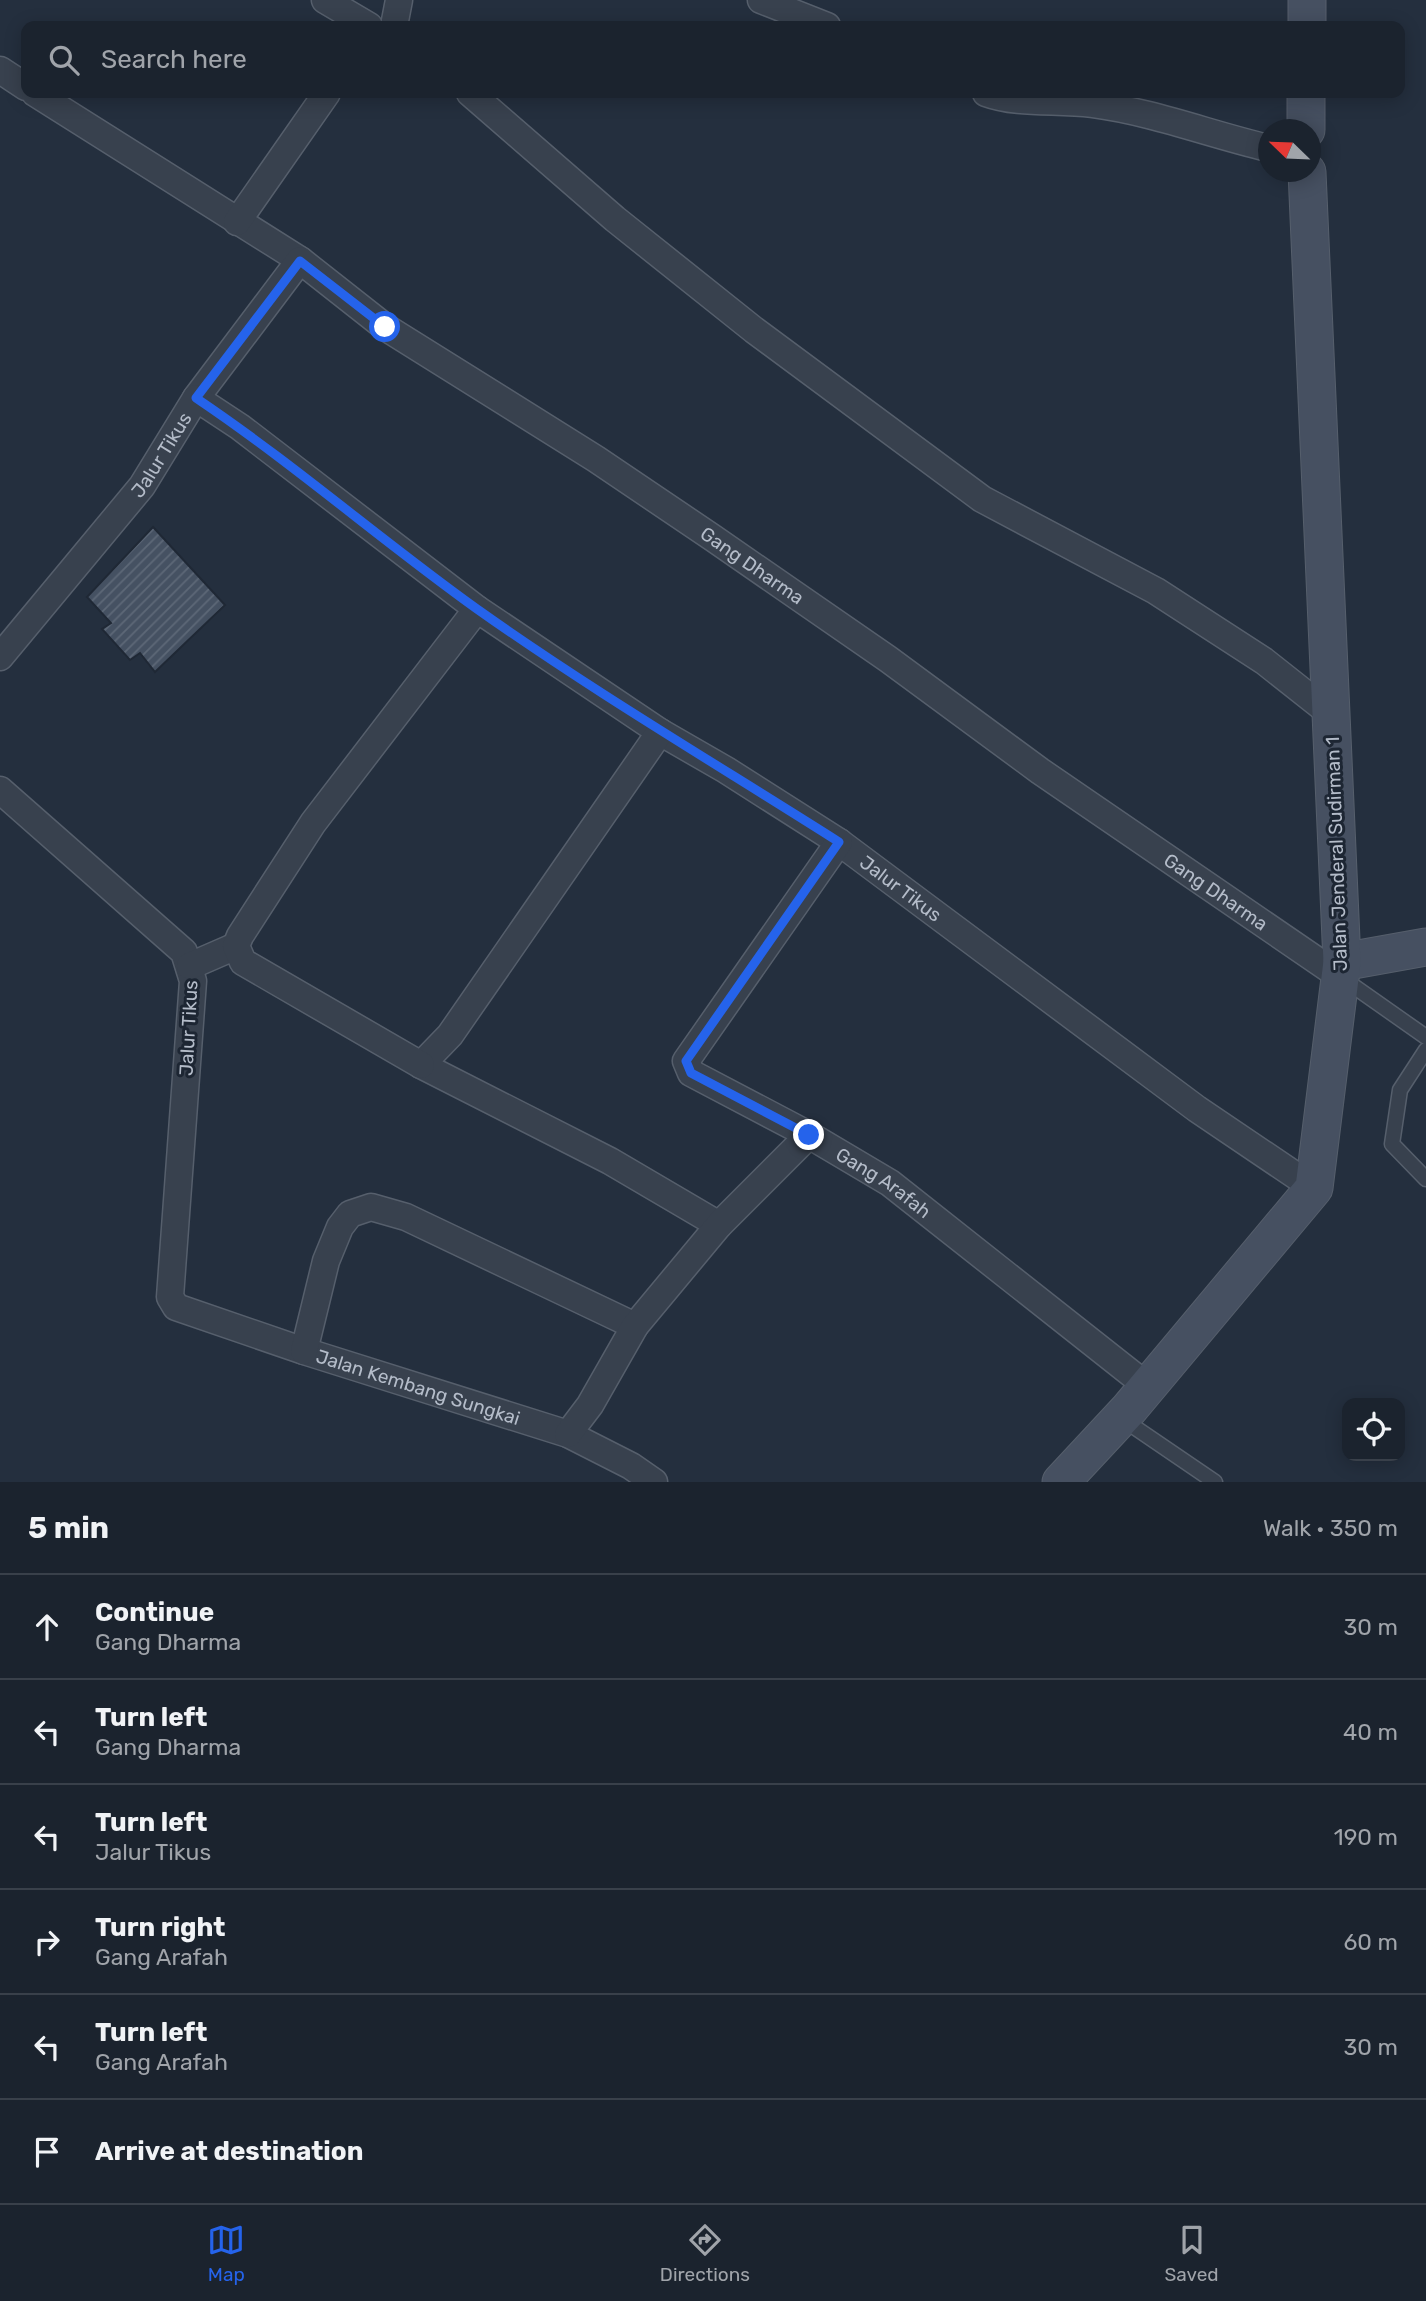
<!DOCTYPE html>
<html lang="en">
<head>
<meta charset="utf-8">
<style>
  body { margin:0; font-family:Rubik,sans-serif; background:#282f3a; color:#f1f3f6 }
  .controls { position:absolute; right:21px; bottom:21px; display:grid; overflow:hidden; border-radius:14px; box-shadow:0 4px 18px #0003 }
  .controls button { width:63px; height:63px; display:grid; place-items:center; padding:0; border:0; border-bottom:2px solid #39404a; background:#1b232e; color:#f1f3f6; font:35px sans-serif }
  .compass { position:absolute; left:1258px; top:119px; width:63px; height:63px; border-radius:50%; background:#1b232e; box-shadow:0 4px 18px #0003; rotate:293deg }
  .stop { position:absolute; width:21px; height:21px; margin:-16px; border:5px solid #2563eb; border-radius:50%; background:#fff }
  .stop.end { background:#2563eb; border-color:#fff; box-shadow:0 2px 7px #0008 }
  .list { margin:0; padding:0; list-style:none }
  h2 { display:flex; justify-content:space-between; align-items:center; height:91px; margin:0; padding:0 28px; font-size:30px }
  h2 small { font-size:23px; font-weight:400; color:#a0a4aa }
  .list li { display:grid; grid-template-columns:46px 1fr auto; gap:21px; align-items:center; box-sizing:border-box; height:105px; padding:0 28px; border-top:2px solid #39404a }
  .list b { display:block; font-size:26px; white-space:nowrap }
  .list p { margin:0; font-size:23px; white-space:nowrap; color:#a0a4aa }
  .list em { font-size:23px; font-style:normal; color:#a0a4aa }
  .icon { flex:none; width:38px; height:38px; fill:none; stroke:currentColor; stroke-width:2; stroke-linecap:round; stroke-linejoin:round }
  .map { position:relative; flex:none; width:1426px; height:1482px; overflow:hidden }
  .search { position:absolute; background:#1b232e; box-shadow:0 4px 18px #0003; left:21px; right:21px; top:21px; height:77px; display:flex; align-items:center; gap:18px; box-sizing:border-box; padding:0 24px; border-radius:14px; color:#a0a4aa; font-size:26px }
  .sheet { height:721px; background:#1b232e }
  nav { display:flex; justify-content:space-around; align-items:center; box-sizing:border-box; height:98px; border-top:2px solid #39404a; background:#1b232e; font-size:19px; color:#a0a4aa }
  nav a { display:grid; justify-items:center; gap:4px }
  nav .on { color:#2563eb }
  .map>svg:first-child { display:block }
  .building { fill:url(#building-hatch); stroke:#1f2835; stroke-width:2 }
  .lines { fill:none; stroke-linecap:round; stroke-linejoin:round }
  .lane-casing { stroke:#565f6c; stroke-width:17 }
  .street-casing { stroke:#565f6c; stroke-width:29 }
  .secondary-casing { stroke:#565f6c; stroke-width:39 }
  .lane { stroke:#38414e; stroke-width:14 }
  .street { stroke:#38414e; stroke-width:26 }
  .secondary { stroke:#465061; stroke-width:37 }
  .route { stroke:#2563eb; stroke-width:9 }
  .labels { text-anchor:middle; stroke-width:6; stroke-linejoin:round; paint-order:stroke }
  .street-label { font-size:19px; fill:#b4bcc9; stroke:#1d2633 }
</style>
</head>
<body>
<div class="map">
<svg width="1426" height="1482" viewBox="0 0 1426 1482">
  <defs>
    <pattern id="building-hatch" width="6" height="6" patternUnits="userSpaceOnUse" patternTransform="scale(1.75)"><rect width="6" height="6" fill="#455162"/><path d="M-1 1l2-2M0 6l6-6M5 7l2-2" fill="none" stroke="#5d6877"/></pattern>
  </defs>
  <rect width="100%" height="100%" fill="#242f3e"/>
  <polygon class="building" points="153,527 225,605 155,672 140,653 130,660 102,629 111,623 87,597"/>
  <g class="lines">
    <defs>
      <g id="lane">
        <polyline points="1342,978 1426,1037"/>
        <polyline points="1426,1050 1400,1090 1392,1144 1426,1179"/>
        <polyline points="1121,1418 1215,1482"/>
      </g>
      <g id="street">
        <polyline points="325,0 369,26"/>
        <polyline points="761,0 827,26"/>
        <polyline points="394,26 399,0"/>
        <polyline points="0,70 26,87"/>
        <polyline points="35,93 300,260"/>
        <polyline points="470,93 615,219 754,330 982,499 1156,591 1264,661 1331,714"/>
        <path d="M986 93C1019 105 1058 99 1092 104 1153 112 1209 134 1268 148"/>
        <polyline points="237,222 327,93"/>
        <path id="s1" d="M196 398 300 260 385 327 596 459 713 538 888 659 1040 771 1341 977"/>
        <path id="s2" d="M0 657 142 486 196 398 240 427 477 609 660 732 726 770 839 842 1197 1109 1314 1188"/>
        <polyline points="660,732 450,1035 421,1065 610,1161 719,1225"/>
        <path id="s3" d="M0 790 184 952 193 981 170 1297 176 1307 304 1351 568 1434 631 1466 654 1482"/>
        <path id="s4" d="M839 842 686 1061 691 1073 809 1135 890 1183 1147 1386"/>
        <polyline points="190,966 236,946"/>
        <polyline points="421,1065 243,962 236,946 240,936 313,823 477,609"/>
        <polyline points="304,1351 326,1261 340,1227 350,1214 371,1207 406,1217 635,1326"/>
        <polyline points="568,1434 590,1405 635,1326 719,1225 809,1135"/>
      </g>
      <g id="secondary">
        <polyline points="1307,26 1307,0"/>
        <polyline points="1306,130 1306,93"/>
        <polyline points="1342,962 1426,947"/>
        <polyline points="1061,1482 1129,1409 1314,1188 1342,962 1307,172"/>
      </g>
    </defs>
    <use href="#lane" class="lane-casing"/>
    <use href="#street" class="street-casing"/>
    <use href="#secondary" class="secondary-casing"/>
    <use href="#lane" class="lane"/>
    <use href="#street" class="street"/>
    <use href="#secondary" class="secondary"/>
  </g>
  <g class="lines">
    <path class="route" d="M385 327 300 261 196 398C294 464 382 541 477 609 594 692 718 765 839 842L686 1061 691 1073 809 1135"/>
  </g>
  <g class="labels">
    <g class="street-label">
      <text dy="7" stroke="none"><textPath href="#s2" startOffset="259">Jalur Tikus</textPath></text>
      <text dy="7" stroke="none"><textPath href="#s1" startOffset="719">Gang Dharma</textPath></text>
      <text transform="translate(1336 854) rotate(-92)" y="7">Jalan Jenderal Sudirman 1</text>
      <text dy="7" stroke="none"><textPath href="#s2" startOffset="1185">Jalur Tikus</textPath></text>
      <text dy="7" stroke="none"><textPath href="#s1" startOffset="1286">Gang Dharma</textPath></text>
      <text transform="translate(188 1028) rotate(-87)" y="7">Jalur Tikus</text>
      <text dy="7" stroke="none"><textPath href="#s4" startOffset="502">Gang Arafah</textPath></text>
      <text dy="7" stroke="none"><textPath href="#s3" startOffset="859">Jalan Kembang Sungkai</textPath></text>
    </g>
  </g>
</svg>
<div class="controls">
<button><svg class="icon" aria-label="locate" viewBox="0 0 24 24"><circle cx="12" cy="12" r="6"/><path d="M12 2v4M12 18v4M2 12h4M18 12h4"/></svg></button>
</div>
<svg class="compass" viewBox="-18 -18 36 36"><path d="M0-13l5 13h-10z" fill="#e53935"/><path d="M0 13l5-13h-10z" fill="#a0a4aa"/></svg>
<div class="stop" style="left:385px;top:327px"></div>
<div class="stop end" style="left:809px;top:1135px"></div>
<div class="search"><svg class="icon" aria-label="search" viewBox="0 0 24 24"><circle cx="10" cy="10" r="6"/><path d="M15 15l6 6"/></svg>Search here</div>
</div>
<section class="sheet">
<h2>5 min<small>Walk · 350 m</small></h2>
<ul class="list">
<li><svg class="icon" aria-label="ahead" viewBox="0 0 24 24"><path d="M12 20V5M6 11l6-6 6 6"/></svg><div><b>Continue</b><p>Gang Dharma</p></div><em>30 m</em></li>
<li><svg class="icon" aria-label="left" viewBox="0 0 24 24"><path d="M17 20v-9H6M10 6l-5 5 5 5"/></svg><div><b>Turn left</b><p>Gang Dharma</p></div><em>40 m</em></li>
<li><svg class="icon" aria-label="left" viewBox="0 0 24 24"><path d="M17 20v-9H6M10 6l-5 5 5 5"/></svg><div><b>Turn left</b><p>Jalur Tikus</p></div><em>190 m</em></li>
<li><svg class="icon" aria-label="right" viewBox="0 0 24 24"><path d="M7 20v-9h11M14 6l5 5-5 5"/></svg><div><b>Turn right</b><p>Gang Arafah</p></div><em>60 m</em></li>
<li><svg class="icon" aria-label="left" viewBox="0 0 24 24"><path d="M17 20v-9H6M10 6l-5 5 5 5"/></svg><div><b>Turn left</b><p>Gang Arafah</p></div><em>30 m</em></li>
<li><svg class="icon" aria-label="arrive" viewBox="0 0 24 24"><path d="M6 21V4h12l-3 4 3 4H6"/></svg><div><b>Arrive at destination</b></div></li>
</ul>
</section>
<nav>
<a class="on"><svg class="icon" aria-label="map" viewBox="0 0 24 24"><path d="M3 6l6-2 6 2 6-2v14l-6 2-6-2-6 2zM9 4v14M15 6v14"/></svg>Map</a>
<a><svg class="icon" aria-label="directions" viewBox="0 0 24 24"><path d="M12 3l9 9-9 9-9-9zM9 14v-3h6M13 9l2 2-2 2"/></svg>Directions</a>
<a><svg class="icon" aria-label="saved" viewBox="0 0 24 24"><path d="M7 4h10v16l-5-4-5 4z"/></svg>Saved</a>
</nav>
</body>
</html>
